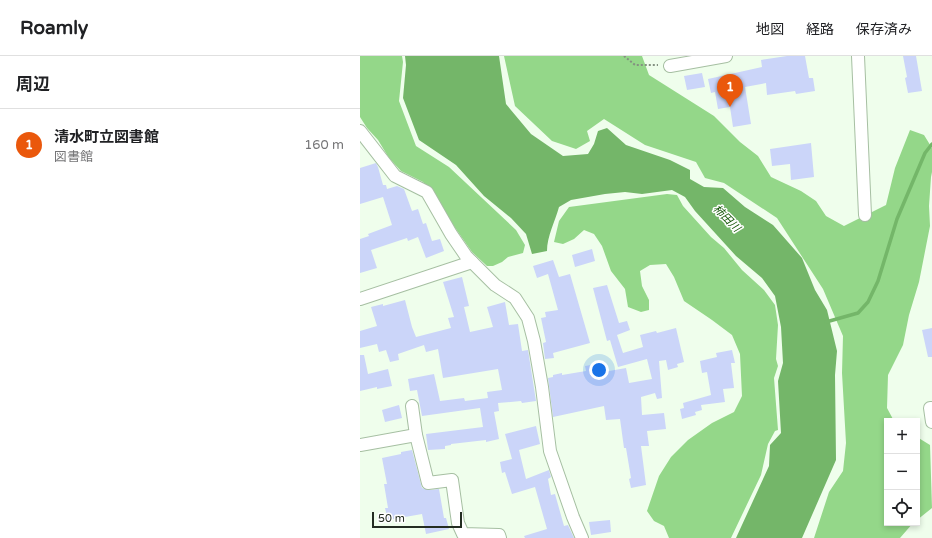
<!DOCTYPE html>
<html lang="ja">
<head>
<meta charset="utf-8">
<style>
  body { margin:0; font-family:"Varela Round","Noto Sans JP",sans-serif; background:#f6f6f6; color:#202124 }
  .controls { position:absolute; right:12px; bottom:12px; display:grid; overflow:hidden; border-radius:0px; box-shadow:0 2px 6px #0003 }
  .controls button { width:36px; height:36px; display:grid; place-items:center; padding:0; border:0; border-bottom:1px solid #e0e0e0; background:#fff; color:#202124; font:20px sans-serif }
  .scale { position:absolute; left:12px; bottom:10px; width:90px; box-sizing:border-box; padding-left:4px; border:2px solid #242d22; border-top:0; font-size:11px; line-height:14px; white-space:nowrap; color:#242d22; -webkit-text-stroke:3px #fff; paint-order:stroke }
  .you { position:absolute; left:239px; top:314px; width:14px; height:14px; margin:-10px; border:3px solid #fff; border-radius:50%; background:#1a73e8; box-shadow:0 0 0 6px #1a73e833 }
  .badge { display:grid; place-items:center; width:26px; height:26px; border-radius:50%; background:#ea580c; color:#fff; font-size:13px; font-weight:700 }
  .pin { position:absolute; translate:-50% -33px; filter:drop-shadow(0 1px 2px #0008) }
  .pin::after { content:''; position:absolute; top:21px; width:14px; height:12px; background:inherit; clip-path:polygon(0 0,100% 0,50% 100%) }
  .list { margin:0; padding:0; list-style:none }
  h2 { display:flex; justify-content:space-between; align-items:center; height:52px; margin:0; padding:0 16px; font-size:17px }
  h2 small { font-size:13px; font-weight:400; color:#757577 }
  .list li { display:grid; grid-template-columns:26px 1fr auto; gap:12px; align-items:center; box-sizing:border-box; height:72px; padding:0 16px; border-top:1px solid #e0e0e0 }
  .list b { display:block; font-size:15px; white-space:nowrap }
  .list p { margin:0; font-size:13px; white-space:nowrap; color:#757577 }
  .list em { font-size:13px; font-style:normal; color:#757577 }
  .icon { flex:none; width:22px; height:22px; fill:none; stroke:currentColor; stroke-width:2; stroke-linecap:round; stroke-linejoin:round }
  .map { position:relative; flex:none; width:572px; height:482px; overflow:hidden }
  header { display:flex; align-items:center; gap:24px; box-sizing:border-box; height:56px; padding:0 20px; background:#fff; border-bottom:1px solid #e0e0e0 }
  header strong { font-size:19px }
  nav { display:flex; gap:22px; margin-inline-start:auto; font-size:14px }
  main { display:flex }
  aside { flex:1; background:#fff }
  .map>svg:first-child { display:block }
  .forest { fill:#94d789 }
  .water { fill:#74b669 }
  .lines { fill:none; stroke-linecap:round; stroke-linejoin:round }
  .stream { stroke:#74b669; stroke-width:3.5 }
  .building { fill:#cbd5f9 }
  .street-casing { stroke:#a6bfa2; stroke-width:14 }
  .path { stroke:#849081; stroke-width:2; stroke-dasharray:2 2; stroke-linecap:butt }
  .street { stroke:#fff; stroke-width:12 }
  .labels { text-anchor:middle; stroke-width:3; stroke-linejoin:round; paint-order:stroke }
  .water-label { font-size:11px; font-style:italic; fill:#115404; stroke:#fff }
</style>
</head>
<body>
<header>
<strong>Roamly</strong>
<nav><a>地図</a><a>経路</a><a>保存済み</a></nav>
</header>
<main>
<aside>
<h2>周辺<small></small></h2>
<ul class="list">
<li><span class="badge">1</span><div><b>清水町立図書館</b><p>図書館</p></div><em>160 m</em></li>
</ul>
</aside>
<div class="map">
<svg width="572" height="482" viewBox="0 0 572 482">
  <rect width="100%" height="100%" fill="#effeec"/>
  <g class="forest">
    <polygon points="0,0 42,0 43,6 39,45 56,90 89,111 156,174 165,189 163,197 148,201 142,206 133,210 127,210 112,196 63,126 41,115 29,102 18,84 7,72 0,61"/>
    <polygon points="144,0 282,0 289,19 354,60 380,86 398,100 411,121 441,135 456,145 466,160 484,170 526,149 535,112 550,74 564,79 572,92 572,116 571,121 569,150 570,170 559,226 549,259 543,289 528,319 527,352 534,365 527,365 527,467 553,467 540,482 454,482 469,436 483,415 486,387 482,317 483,280 463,233 417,162 364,127 345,122 336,106 285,89 244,63 227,75 230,85 216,93 192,85 155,50"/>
    <polygon points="307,138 317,139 323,150 351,181 364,192 382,214 404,234 415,249 418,269 416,303 418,310 414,322 418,374 415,375 408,388 401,419 371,482 309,482 304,470 294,465 287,455 299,420 311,401 328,384 352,367 374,356 382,340 380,298 372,279 352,264 324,245 314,221 306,208 290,209 280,215 282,230 289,244 289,254 281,256 268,251 265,233 251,215 242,190 234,178 224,174 214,183 203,188 194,186 199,165 209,151"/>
    <polygon points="557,381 570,389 572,452 557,464"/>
  </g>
  <path class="water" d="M45 0H139L146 48 171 78 203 100 228 98 234 88 238 75 247 72 266 89 310 104 330 114V123L344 131 363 132 385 151 413 169 442 202 455 234 467 254 477 295 475 319 476 404 442 482H376L409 410 410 389 421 377 418 325 423 307 421 271 415 240 402 222 376 200 335 155 325 141 312 134 282 138 265 136 245 138 211 144 199 151C195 166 187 180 187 195L172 198 166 178 151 162 124 140 96 109 59 84 43 42 46 9Z"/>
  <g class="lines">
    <polyline class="stream" points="466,266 498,257 508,246 518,225 537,163 565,97 572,88"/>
  </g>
  <g class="building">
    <polygon points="427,0 445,0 449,22 453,22 455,35 436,38 435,35 407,39 406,27 385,31 391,68 373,71 370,51 358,53 355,36 351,37 348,23 402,11 401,4"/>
    <polygon points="543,0 556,0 562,35 548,37 545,22 547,21"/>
    <polygon points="342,17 345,31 327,34 324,20"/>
    <polygon points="451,87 454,121 431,124 430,108 412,110 410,93"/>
    <polygon points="16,107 18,111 23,129 26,129 27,133 37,130 44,133 52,155 58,153 63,168 66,167 72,185 80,183 84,195 66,202 58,181 48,185 47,182 11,194 17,212 0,217 0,183 9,180 8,178 32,169 23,141 0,148 0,112"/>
    <polygon points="232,193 235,205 215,211 212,199"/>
    <polygon points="193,204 199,221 210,218 230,287 193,297 194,302 185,303 183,287 186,286 181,262 186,261 185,256 198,254 188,218 177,222 173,210"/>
    <polygon points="102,221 109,250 104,251 110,276 133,271 127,251 145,246 149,269 158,268 162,295 168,294 176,345 162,347 161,345 138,347 139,355 134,356 139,383 126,386 126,384 91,388 91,389 85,390 85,393 68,394 66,378 123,371 120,352 62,360 57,334 50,335 48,323 74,318 80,345 104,342 105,345 128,342 127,336 142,334 138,313 83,322 78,293 66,296 64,289 38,298 39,304 30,306 26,294 19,296 17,288 0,292 0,275 17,270 11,251 23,248 23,250 45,244 52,271 56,281 91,272 88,262 94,261 83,226"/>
    <polygon points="247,229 259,267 267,265 270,274 257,279 263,297 283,291 280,279 296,275 297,277 316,272 324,306 317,308 318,311 308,314 306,304 299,305 302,342 297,343 295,337 281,341 282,359 304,357 306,373 287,375 289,390 281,390 286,429 271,432 269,423 271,422 266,392 264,392 260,363 246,364 244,350 193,361 188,322 193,321 193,319 202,317 202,319 226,315 225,310 237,308 238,317 266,312 269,327 292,323 287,303 258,311 250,284 247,285 233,232"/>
    <polygon points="572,272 572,301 568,301 562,274"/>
    <polygon points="372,294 375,307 371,307 374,332 363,333 365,346 341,349 342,354 335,356 336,359 322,363 320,353 324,352 323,347 351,339 347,316 342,317 340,305 357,301 356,297"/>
    <polygon points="0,299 4,299 8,318 28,313 32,330 17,333 17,331 0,335"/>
    <polygon points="39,349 42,362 25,366 22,354"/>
    <polygon points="176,370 180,388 159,394 166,423 189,414 191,421 188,423 191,439 195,438 204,470 208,469 214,482 165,482 164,480 187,473 175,431 152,438 145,416 142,417 140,406 152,403 145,378"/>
    <polygon points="52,394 62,432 69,434 79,433 84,462 86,462 89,473 66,478 62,458 28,464 25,452 28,452 24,428 27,428 22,402 41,398 41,396"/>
    <polygon points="250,464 251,476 231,479 229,466"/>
  </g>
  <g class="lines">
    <defs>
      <g id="street">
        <polyline points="498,0 505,159"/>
        <polyline points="310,10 366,0"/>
        <polyline points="0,75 35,120 67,136 91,178 106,200 135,229 155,242 168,262 174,285 182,331 190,395 213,461 222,482"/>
        <polyline points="0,243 112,206"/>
        <polyline points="52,350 56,379 68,427 92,424 98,467 103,478 139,479 140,482"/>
        <polyline points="572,352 570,352 572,366"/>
        <polyline points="0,389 56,379"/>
      </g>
    </defs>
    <use href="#street" class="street-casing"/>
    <polyline class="path" points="264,0 275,9 298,9"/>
    <use href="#street" class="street"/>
  </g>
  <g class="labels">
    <g class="water-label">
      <text transform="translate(367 162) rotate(45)" y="4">柿田川</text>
    </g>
  </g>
</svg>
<div class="controls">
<button>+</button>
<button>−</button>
<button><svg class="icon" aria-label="locate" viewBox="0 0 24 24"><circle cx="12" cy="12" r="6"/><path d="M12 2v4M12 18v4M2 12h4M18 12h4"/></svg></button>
</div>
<div class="scale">50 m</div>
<div class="you"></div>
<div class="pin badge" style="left:370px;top:51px">1</div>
</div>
</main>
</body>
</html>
